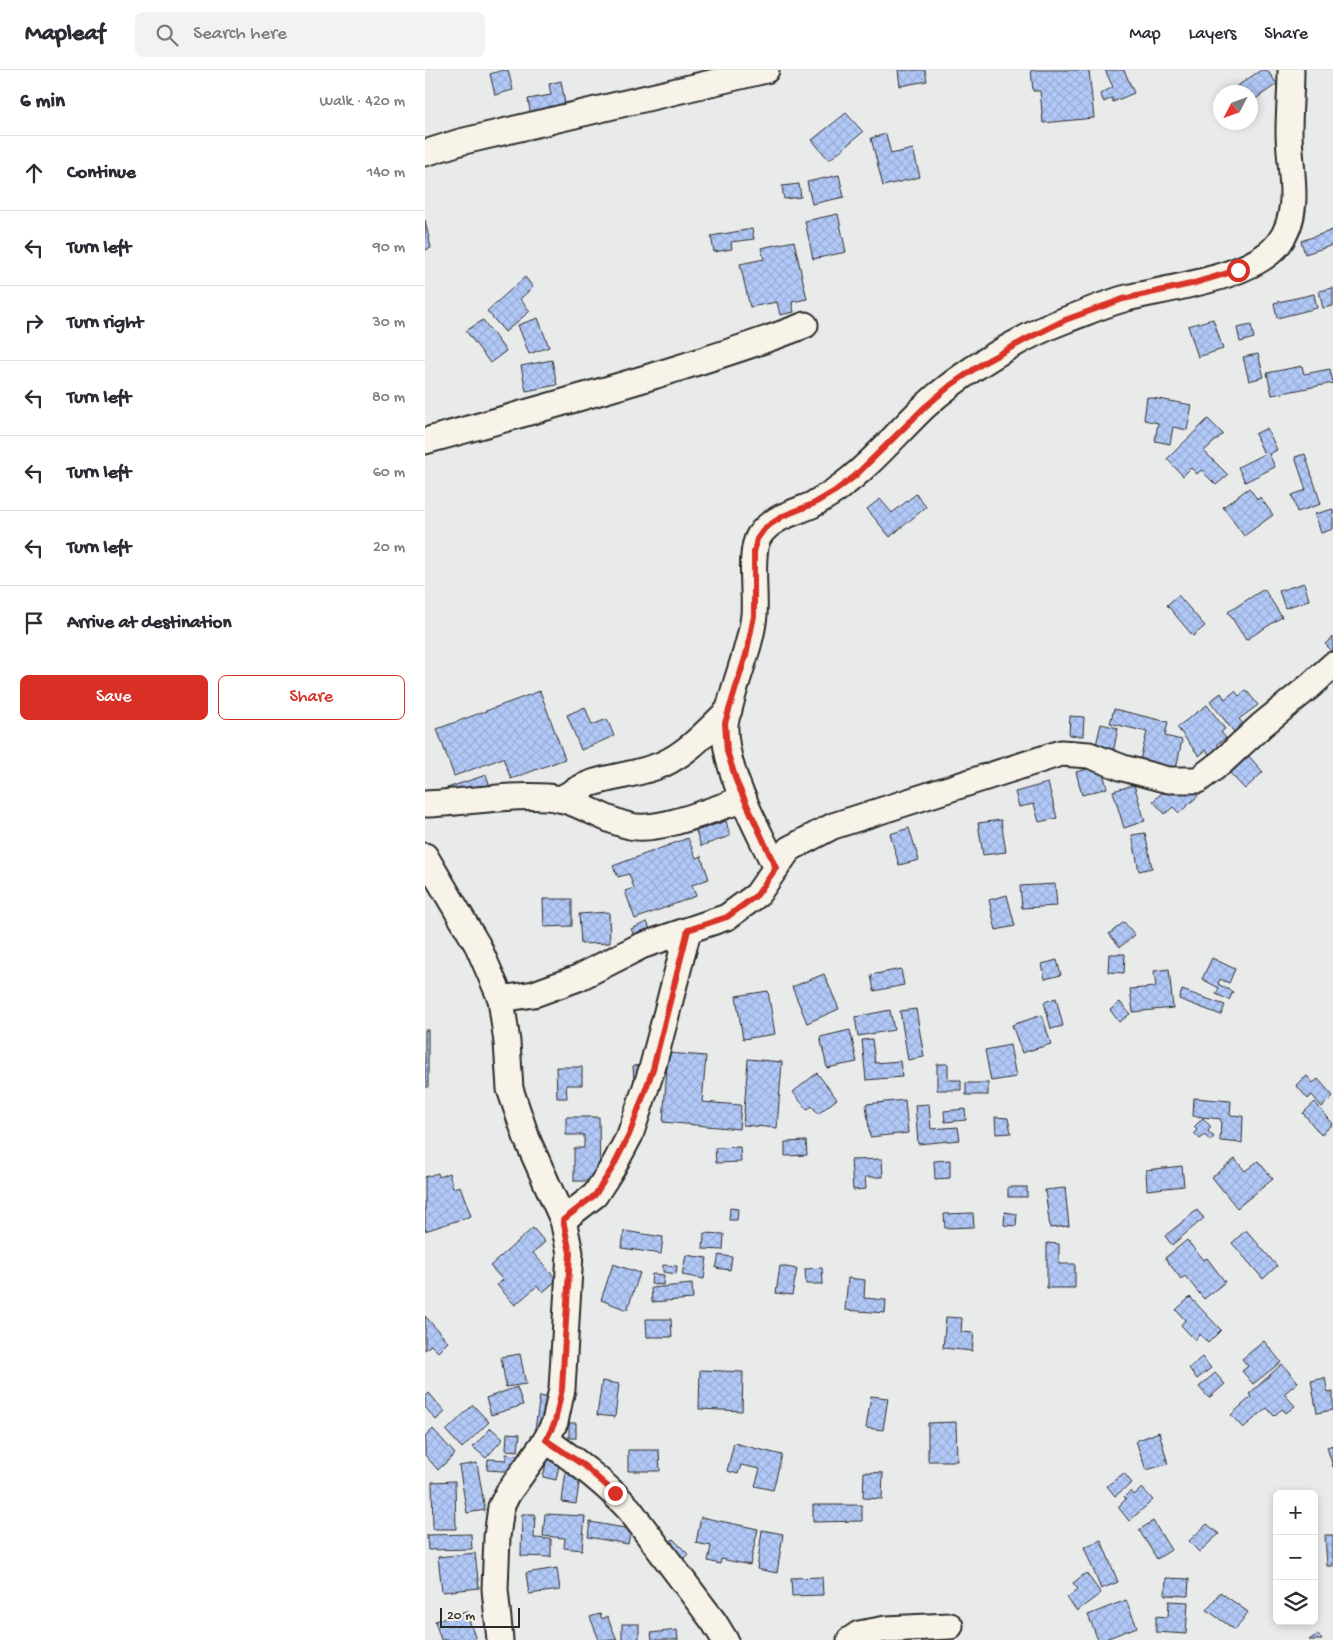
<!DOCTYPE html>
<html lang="en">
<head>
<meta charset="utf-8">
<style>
  body { margin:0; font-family:"Gochi Hand",sans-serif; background:#f2f2f3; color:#2b2b33 }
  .controls { position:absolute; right:15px; bottom:15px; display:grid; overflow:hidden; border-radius:8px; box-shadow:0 2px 8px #0003 }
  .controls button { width:45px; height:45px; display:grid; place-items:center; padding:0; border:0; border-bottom:1px solid #e1e1e2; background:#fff; color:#2b2b33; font:25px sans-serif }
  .compass { position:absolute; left:788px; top:15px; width:45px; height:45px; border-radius:50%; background:#fff; box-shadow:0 2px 8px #0003; rotate:229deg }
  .scale { position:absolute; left:15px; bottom:12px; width:80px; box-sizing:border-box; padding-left:5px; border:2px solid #2b2b2b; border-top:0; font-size:14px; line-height:18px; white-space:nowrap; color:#2b2b2b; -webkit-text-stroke:4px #f7f3e8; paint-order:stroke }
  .stop { position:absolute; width:15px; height:15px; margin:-11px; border:4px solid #d93025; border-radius:50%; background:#fff }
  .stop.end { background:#d93025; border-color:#fff; box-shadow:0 1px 5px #0008 }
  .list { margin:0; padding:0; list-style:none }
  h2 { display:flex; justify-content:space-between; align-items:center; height:65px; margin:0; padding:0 20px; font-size:21px }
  h2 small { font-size:16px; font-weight:400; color:#7c7c81 }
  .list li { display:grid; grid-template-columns:32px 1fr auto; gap:15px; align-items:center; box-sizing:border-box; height:75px; padding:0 20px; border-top:1px solid #e1e1e2 }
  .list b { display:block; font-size:19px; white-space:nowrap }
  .list em { font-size:16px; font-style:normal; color:#7c7c81 }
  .actions { display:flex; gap:10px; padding:15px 20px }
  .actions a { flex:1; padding:11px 0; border:1px solid #d93025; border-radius:8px; text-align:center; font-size:18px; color:#d93025 }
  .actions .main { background:#d93025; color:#fff }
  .icon { flex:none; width:28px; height:28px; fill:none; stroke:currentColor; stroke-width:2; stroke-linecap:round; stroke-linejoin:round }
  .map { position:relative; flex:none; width:908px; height:1570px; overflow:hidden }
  header { display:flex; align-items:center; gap:30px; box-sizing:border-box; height:70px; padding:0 25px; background:#fff; border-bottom:1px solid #e1e1e2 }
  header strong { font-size:24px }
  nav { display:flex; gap:28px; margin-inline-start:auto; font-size:18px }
  .search { width:350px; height:45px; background:#f2f2f3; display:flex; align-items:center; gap:12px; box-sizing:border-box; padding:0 18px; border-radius:8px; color:#7c7c81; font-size:19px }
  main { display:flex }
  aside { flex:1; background:#fff }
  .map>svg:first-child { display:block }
  .building { fill:url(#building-cross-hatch); stroke:#2b2b2b }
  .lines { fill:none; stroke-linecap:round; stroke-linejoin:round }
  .street-casing { stroke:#2b2b2b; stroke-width:29 }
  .street { stroke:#f7f3e8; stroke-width:25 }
  .route { stroke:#d93025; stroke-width:6 }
</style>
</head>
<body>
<header>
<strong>Mapleaf</strong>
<div class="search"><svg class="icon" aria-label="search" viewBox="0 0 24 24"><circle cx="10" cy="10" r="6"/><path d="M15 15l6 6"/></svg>Search here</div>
<nav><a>Map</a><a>Layers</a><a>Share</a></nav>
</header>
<main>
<aside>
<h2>6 min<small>Walk · 420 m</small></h2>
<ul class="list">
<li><svg class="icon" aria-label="ahead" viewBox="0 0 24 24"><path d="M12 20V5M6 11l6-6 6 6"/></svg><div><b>Continue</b></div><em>140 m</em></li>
<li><svg class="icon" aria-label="left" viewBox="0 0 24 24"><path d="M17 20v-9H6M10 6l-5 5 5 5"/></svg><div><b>Turn left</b></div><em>90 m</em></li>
<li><svg class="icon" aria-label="right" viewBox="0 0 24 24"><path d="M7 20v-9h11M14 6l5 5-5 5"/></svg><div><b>Turn right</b></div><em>30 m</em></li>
<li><svg class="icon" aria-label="left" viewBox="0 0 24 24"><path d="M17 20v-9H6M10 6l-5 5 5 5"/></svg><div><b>Turn left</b></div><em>80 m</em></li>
<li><svg class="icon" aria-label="left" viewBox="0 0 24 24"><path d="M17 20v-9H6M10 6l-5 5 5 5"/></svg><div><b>Turn left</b></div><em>60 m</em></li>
<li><svg class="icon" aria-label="left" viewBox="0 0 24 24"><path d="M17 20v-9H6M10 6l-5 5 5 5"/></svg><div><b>Turn left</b></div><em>20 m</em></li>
<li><svg class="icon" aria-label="arrive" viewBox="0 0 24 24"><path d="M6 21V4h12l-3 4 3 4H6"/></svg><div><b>Arrive at destination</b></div></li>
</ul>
<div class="actions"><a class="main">Save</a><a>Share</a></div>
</aside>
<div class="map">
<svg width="908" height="1570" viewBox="0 0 908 1570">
  <defs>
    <pattern id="building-cross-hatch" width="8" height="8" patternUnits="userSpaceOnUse" patternTransform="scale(1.25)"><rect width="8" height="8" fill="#b2c9f8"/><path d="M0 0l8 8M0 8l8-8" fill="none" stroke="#99add5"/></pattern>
  </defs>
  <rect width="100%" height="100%" fill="#e9ebeb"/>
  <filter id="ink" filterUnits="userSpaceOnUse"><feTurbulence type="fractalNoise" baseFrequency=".02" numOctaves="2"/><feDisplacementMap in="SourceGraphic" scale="10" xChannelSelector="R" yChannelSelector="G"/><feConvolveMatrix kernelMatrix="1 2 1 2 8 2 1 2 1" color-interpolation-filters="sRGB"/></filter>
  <g filter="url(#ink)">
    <g class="building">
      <polygon points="78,0 83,0 88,20 70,25 65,4"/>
      <polygon points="473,0 500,0 502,11 475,16"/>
      <polygon points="606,0 664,0 669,48 618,53 615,21 608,21"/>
      <polygon points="680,0 699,0 709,23 688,32 687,28 679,32 675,24 688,17"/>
      <polygon points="836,0 842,0 852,14 826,32 826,22 811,22 808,19"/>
      <polygon points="136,11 141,39 106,46 103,29 126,25 124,14"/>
      <polygon points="421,43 438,62 404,90 387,70"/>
      <polygon points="461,64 466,84 488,79 495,107 458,116 446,68"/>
      <polygon points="414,105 419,127 387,134 382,112"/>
      <polygon points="374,114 376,127 359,129 357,116"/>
      <polygon points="413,144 421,182 388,189 380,151"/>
      <polygon points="0,150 6,178 0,180"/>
      <polygon points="327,159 329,169 306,172 307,179 289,182 286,166"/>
      <polygon points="908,160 908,175 880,184 876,171"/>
      <polygon points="369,171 382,229 367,232 369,242 355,245 352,232 325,237 315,194 339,189 336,178"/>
      <polygon points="100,207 108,217 95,229 105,241 80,262 62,241"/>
      <polygon points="908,218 908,236 898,238 894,221"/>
      <polygon points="889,224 892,238 852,248 849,233"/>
      <polygon points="113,248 124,277 104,284 93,255"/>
      <polygon points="788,249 798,279 773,287 763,256"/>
      <polygon points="58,250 81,281 65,293 41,261"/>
      <polygon points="826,255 829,268 815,272 812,258"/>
      <polygon points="833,284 839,307 824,311 818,287"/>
      <polygon points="127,290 132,315 101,321 96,296"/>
      <polygon points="877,296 879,304 905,299 908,313 847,325 842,303"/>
      <polygon points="722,327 767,335 762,360 748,357 745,374 730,371 733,353 719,350"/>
      <polygon points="783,349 798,364 779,381 803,405 791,415 776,400 772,404 766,398 758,406 742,389"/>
      <polygon points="842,358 852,380 844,384 850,397 820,412 813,397 839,384 830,364"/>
      <polygon points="880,384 896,434 872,442 867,425 881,420 870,387"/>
      <polygon points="824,418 833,430 835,427 848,445 819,466 798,437"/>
      <polygon points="491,424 501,437 465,467 442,439 455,429 467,443"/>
      <polygon points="908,439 908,459 896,463 890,444"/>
      <polygon points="879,513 884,530 860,538 854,521"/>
      <polygon points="839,519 857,547 821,570 803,542"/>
      <polygon points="753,525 780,556 768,566 742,535"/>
      <polygon points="908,567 908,582 900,574"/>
      <polygon points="821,620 833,635 814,649 822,659 812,666 785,631 796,623 800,629 810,621 814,626"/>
      <polygon points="115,621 140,689 86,709 78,688 29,706 12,659"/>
      <polygon points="782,635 800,659 796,662 801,668 792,674 802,687 792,695 781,680 774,686 752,657"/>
      <polygon points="160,637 167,655 182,649 189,666 156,680 142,645"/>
      <polygon points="689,639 743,652 740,666 757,670 751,699 715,690 722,662 685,653"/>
      <polygon points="645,646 659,647 658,666 644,665"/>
      <polygon points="676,654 693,658 688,683 670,679"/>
      <polygon points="821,683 838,702 820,719 802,700"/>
      <polygon points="676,695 682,718 657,725 651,702"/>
      <polygon points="61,705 67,721 24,735 19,719"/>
      <polygon points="756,706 773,726 754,743 748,737 740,744 728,731"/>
      <polygon points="623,713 632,748 614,752 609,734 594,737 590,722"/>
      <polygon points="709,715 720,751 699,758 688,721"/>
      <polygon points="576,750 581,782 558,785 553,753"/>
      <polygon points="301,751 305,766 276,776 271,761"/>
      <polygon points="484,758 494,790 474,795 465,764"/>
      <polygon points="720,763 727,798 714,801 707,765"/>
      <polygon points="263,768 271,788 276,786 284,809 267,815 271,826 210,849 200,821 209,818 204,804 193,807 188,796"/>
      <polygon points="630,814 632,836 597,838 595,816"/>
      <polygon points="582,825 590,856 571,860 564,830"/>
      <polygon points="118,829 147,829 147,856 119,857"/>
      <polygon points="184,842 185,873 156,874 154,844"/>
      <polygon points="222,852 227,863 211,870 206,859"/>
      <polygon points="699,852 710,865 695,877 684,864"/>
      <polygon points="684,884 700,884 699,903 683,902"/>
      <polygon points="787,888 810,899 804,913 795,909 793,914 808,922 804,930 791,924 794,918 777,909"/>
      <polygon points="632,890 636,905 620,909 617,894"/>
      <polygon points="476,899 479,915 449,921 446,905"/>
      <polygon points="744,899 748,938 708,942 705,919 731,917 729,901"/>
      <polygon points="399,904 414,939 382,953 367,917"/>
      <polygon points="757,920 800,935 796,945 754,929"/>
      <polygon points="343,921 350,964 318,969 311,926"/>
      <polygon points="631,928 638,956 626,959 619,932"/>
      <polygon points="695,932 705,944 694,952 685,940"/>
      <polygon points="491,939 499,987 483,990 475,941"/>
      <polygon points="465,940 469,960 433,966 430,947"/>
      <polygon points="617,945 626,974 597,983 587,955"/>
      <rect x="0" y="960" width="3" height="57"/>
      <polygon points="425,960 432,992 402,998 395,967"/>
      <polygon points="447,969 450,993 475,991 477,1007 441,1010 437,970"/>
      <polygon points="585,975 591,1007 566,1011 560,980"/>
      <polygon points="243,983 281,986 277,1032 316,1035 314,1059 238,1052"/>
      <polygon points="323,989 357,992 352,1058 318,1055"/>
      <polygon points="512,994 523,994 523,1010 536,1010 536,1020 512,1020"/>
      <polygon points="219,995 220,1012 209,1012 208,996"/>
      <polygon points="131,997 157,997 157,1015 141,1015 142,1028 132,1028"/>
      <polygon points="392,1003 412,1029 393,1044 387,1036 382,1040 368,1022"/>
      <polygon points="882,1006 888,1013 893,1009 908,1026 897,1037 887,1025 883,1029 871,1015"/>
      <rect x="541" y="1013" width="22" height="12"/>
      <polygon points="769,1028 806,1031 805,1045 818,1046 817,1073 795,1071 796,1049 768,1046"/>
      <polygon points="480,1030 483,1063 445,1067 441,1034"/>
      <polygon points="890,1032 908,1054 896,1065 878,1043"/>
      <polygon points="504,1034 506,1059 533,1057 535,1070 493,1074 490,1035"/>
      <polygon points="540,1039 541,1050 520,1052 519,1041"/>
      <polygon points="141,1047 174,1047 175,1111 149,1111 149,1078 159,1078 159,1065 141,1065"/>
      <polygon points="570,1047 583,1048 586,1063 571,1064"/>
      <polygon points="778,1048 786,1057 783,1061 789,1067 785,1071 780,1065 775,1069 769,1063 772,1060 769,1057"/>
      <polygon points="381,1071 382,1085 360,1086 360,1072"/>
      <polygon points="315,1077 316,1092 291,1093 290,1078"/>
      <polygon points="457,1089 458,1107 440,1107 441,1119 428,1120 426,1090"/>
      <polygon points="810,1089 820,1101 833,1091 848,1109 812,1138 787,1107"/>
      <polygon points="525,1090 525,1108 510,1109 509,1091"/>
      <polygon points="757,1096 759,1116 722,1120 721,1100"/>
      <polygon points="13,1103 14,1107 24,1103 28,1118 35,1116 46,1146 0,1161 0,1107"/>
      <rect x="583" y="1117" width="19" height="10"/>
      <polygon points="640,1118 644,1156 625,1158 620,1120"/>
      <polygon points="305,1138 313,1139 312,1150 304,1150"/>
      <polygon points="772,1140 779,1148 747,1175 740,1166"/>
      <polygon points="580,1142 592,1144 591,1156 579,1155"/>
      <polygon points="548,1143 549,1157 520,1158 519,1144"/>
      <polygon points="108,1158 120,1172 108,1183 132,1210 118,1222 112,1216 90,1235 72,1215 78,1210 65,1196"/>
      <polygon points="821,1160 852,1196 838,1209 807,1173"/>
      <polygon points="199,1161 238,1167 236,1184 197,1178"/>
      <polygon points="279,1163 299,1164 298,1180 278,1179"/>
      <polygon points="762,1170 778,1190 782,1188 800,1212 779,1229 760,1206 756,1209 740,1188"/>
      <polygon points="622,1173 634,1174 634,1194 650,1194 650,1218 622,1218"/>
      <polygon points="261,1185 282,1188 279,1209 257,1205"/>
      <polygon points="294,1185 307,1187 305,1200 291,1198"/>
      <polygon points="188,1194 215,1203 202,1240 176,1230"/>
      <polygon points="238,1195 252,1196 251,1204 238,1202"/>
      <polygon points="355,1196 372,1199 367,1225 351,1223"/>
      <polygon points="397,1198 398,1214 381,1214 380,1199"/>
      <polygon points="227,1204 239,1205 238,1215 226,1214"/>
      <polygon points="423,1208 440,1210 439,1228 461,1230 460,1243 420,1240"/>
      <polygon points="267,1214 268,1229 227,1232 226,1218"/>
      <polygon points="765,1227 796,1260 783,1273 775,1264 770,1270 756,1255 760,1250 751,1240"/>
      <polygon points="0,1246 23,1272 13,1282 6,1275 0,1280"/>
      <polygon points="521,1247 537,1248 536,1262 549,1263 547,1281 518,1278"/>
      <polygon points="221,1249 246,1249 247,1267 222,1267"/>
      <polygon points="839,1271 856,1292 828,1314 817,1301 823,1296 817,1289"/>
      <polygon points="95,1284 101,1314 81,1317 76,1287"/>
      <polygon points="777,1287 786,1298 772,1309 764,1298"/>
      <polygon points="857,1294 873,1312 859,1324 870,1336 861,1343 857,1339 849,1346 842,1338 818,1358 806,1345 826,1327 824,1324"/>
      <polygon points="275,1300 318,1302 317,1341 274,1339"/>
      <polygon points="790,1303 800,1314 784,1328 774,1317"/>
      <polygon points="900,1308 903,1323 908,1322 908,1340 892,1343 886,1311"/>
      <polygon points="177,1311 194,1314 190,1347 172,1345"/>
      <polygon points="92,1317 98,1335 66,1345 61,1328"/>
      <polygon points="4,1323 20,1342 11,1350 0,1337 0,1327"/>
      <polygon points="115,1326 128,1329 122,1361 110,1359"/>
      <polygon points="446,1326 463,1328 458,1360 441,1358"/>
      <polygon points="48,1335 64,1352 37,1378 21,1361"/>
      <polygon points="531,1352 532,1391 503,1391 503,1353"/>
      <rect x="144" y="1353" width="7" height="15"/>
      <polygon points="66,1358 78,1369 61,1388 48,1377"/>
      <polygon points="8,1359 30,1384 13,1400 0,1385 0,1367"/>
      <polygon points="734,1362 743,1394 721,1400 711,1371"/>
      <polygon points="82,1363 95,1364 93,1381 81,1380"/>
      <polygon points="126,1370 139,1372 131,1410 118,1407"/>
      <polygon points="309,1373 357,1385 348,1420 330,1416 335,1399 316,1395 313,1404 302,1401"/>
      <polygon points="908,1375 908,1397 902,1377"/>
      <polygon points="203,1380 234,1380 235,1401 203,1401"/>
      <polygon points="81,1384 93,1385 92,1402 62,1400 63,1389 81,1390"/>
      <polygon points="142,1392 157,1394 151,1434 137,1432"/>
      <polygon points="52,1393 60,1440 42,1443 34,1396"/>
      <polygon points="439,1402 458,1403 457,1429 438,1428"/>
      <polygon points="699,1403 707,1413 690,1426 682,1416"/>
      <polygon points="30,1411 31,1459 8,1459 7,1412"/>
      <polygon points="717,1418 728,1430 704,1451 693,1437 701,1429 699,1427 706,1421 709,1425"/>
      <polygon points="388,1435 437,1435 437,1451 388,1452"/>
      <polygon points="97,1444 110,1444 109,1468 126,1469 126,1487 96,1486"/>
      <polygon points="120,1444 160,1446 157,1480 139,1478 140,1468 118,1466"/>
      <polygon points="276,1447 333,1459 325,1495 296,1489 295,1494 283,1491 286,1476 271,1473"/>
      <polygon points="728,1451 746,1480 732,1489 714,1460"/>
      <polygon points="165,1452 206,1459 203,1474 163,1467"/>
      <polygon points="782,1454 794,1464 774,1482 764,1471"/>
      <polygon points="337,1460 358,1464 352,1503 332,1499"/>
      <polygon points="46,1464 47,1479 3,1480 2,1465"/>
      <polygon points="900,1465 908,1465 908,1496 902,1496"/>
      <polygon points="248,1469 263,1484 246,1502 230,1487"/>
      <polygon points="676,1470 693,1512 676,1519 659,1477"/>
      <polygon points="50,1483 54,1518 17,1522 13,1487"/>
      <polygon points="132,1498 135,1520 104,1524 101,1503"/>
      <polygon points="661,1503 676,1523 652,1541 642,1528 653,1519 648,1513"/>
      <polygon points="397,1507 398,1525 367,1526 366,1508"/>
      <polygon points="741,1508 764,1509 763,1526 740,1525"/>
      <polygon points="795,1522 823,1542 810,1560 782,1540"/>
      <polygon points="701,1530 712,1557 678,1570 673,1570 663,1545"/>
      <polygon points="744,1531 763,1532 761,1564 731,1562 731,1546 743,1547"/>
      <polygon points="41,1541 51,1570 16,1570 10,1551"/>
      <polygon points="175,1544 177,1549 182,1546 192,1570 174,1570 165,1547"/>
      <rect x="197" y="1554" width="17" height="16"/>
      <polygon points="252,1560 253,1570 227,1570 226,1563"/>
      <polygon points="893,1564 897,1570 884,1570"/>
    </g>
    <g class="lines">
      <defs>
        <g id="street">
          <polyline points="0,83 35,72 341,0"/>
          <path d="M0 371C76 350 152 329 228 306 279 290 330 275 380 255"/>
          <path d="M136 729C146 723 155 717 167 713 190 706 215 704 238 694 264 682 283 660 304 640"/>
          <path d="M0 734C40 733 82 724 122 727 152 729 176 750 205 756 233 763 291 738 319 729"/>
          <polyline points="0,786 53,876 76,929 82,972 85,1019 102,1069 138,1150 145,1183 137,1319 130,1352 121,1370 83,1423 76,1437 72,1467 70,1519 75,1570"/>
          <path d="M351 798C332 757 298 700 300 654 301 647 304 639 306 632 313 603 326 575 329 545 331 524 324 482 334 466 345 448 369 443 387 435 395 430 404 425 411 420 444 397 470 365 498 338 535 303 595 267 643 249 662 242 682 233 702 228 743 218 828 208 854 173 878 141 864 99 864 62 864 42 866 21 866 0"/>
          <polyline points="76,929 109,924 153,908 216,876 302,847 332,825 364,779 408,756 636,683 664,685 698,698 743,710 773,710 798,691 837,655 885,616 908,595"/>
          <polyline points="138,1150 170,1125 188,1097 205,1065 227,999 263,861"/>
          <path d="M121 1370C151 1391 179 1412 204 1439L289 1552 300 1570"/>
          <polyline points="425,1570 434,1564 461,1559 525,1556"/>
        </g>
      </defs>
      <use href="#street" class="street-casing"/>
      <use href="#street" class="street"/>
    </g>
  </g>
  <g class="lines" filter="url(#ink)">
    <polyline class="route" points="190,1423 158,1395 121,1370 130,1352 137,1319 145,1183 138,1150 170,1125 188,1097 204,1065 228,999 263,860 302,847 332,825 351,798 312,713 302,681 300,653 321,585 329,546 329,482 332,469 340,458 358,446 388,434 410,421 430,406 500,337 526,315 558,293 600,270 640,250 698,229 766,214 813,200"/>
  </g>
</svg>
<div class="controls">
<button>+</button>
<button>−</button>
<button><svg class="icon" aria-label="layers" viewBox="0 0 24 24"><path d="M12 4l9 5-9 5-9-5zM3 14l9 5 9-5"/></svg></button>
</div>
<svg class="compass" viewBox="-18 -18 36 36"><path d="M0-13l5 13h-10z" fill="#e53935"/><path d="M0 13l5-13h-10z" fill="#7c7c81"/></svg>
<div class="scale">20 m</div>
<div class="stop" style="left:813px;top:200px"></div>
<div class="stop end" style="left:190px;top:1423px"></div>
</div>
</main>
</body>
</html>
